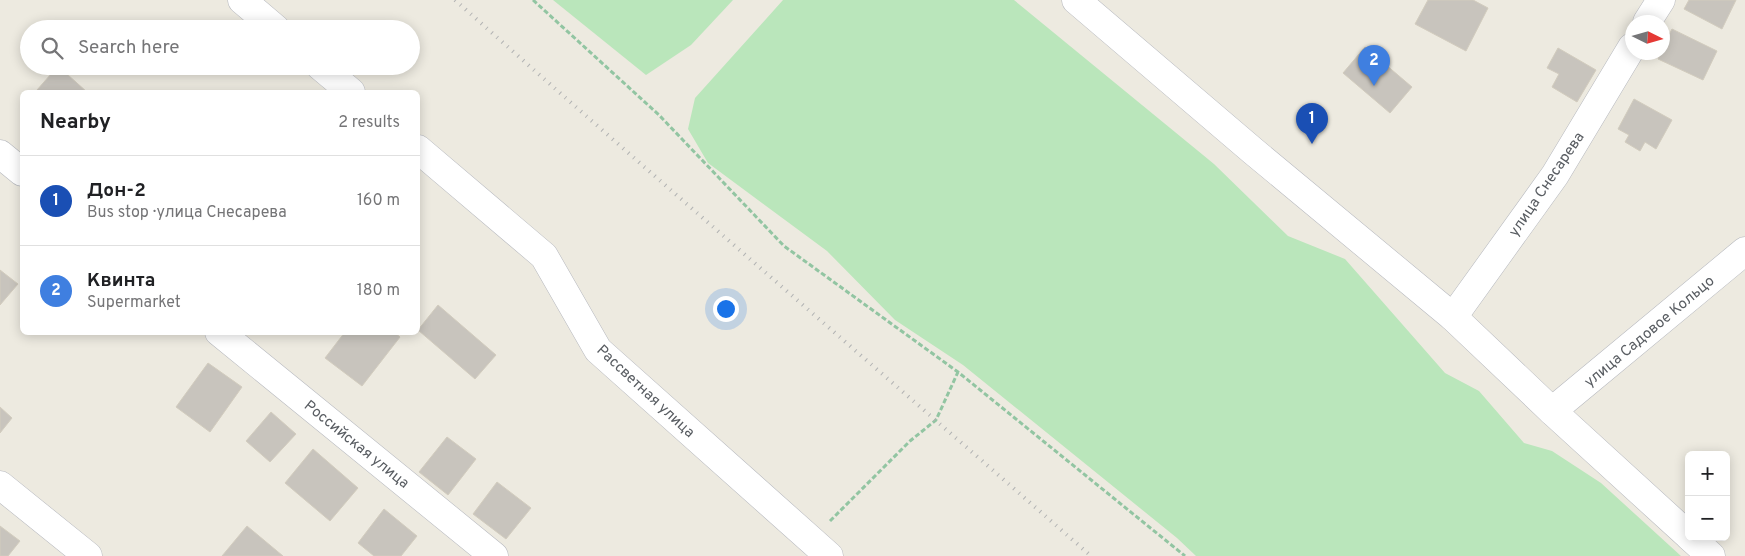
<!DOCTYPE html>
<html lang="en">
<head>
<meta charset="utf-8">
<style>
  body { margin:0; font-family:Overpass,sans-serif; background:#f2f2f2; color:#202124 }
  .controls { position:absolute; right:15px; bottom:15px; display:grid; overflow:hidden; border-radius:8px; box-shadow:0 2px 12px #0003 }
  .controls button { width:45px; height:45px; display:grid; place-items:center; padding:0; border:0; border-bottom:1px solid #e0e0e0; background:#fff; color:#202124; font:25px sans-serif }
  .compass { position:absolute; left:1625px; top:15px; width:45px; height:45px; border-radius:50%; background:#fff; box-shadow:0 2px 12px #0003; rotate:95deg }
  .you { position:absolute; left:725px; top:308px; width:18px; height:18px; margin:-12px; border:4px solid #fff; border-radius:50%; background:#1a73e8; box-shadow:0 0 0 8px #1a73e833 }
  .badge { display:grid; place-items:center; width:32px; height:32px; border-radius:50%; background:#db2777; color:#fff; font-size:16px; font-weight:700 }
  .pin { position:absolute; translate:-50% -41px; filter:drop-shadow(0 1px 2px #0008) }
  .pin::after { content:''; position:absolute; top:26px; width:18px; height:15px; background:inherit; clip-path:polygon(0 0,100% 0,50% 100%) }
  .list { margin:0; padding:0; list-style:none }
  h2 { display:flex; justify-content:space-between; align-items:center; height:65px; margin:0; padding:0 20px; font-size:21px }
  h2 small { font-size:16px; font-weight:400; color:#757577 }
  .list li { display:grid; grid-template-columns:32px 1fr auto; gap:15px; align-items:center; box-sizing:border-box; height:90px; padding:0 20px; border-top:1px solid #e0e0e0 }
  .list b { display:block; font-size:19px; white-space:nowrap }
  .list p { margin:0; font-size:16px; white-space:nowrap; color:#757577 }
  .list em { font-size:16px; font-style:normal; color:#757577 }
  .icon { flex:none; width:28px; height:28px; fill:none; stroke:currentColor; stroke-width:2; stroke-linecap:round; stroke-linejoin:round }
  .map { position:relative; flex:none; width:1745px; height:556px; overflow:hidden }
  .search { position:absolute; background:#fff; box-shadow:0 2px 12px #0003; left:20px; top:20px; width:400px; height:55px; display:flex; align-items:center; gap:12px; box-sizing:border-box; padding:0 18px; border-radius:28px; color:#757577; font-size:19px }
  .panel { position:absolute; background:#fff; box-shadow:0 2px 12px #0003; left:20px; top:90px; width:400px; height:245px; border-radius:8px }
  .map>svg:first-child { display:block }
  .green { fill:#bae6bb }
  .building { fill:#c8c4bd; stroke:#d2ccbe }
  .lines { fill:none; stroke-linecap:round; stroke-linejoin:round }
  .minor-casing { stroke:#b6b8be; stroke-width:29 }
  .tertiary-casing { stroke:#b6b8be; stroke-width:29 }
  .path { stroke:#92c5a2; stroke-width:3; stroke-dasharray:5 2.5; stroke-linecap:butt }
  .minor { stroke:#fff; stroke-width:28 }
  .tertiary { stroke:#fff; stroke-width:28 }
  .rail { stroke:#b2b3b3; stroke-width:4; stroke-dasharray:1 6; stroke-linecap:butt }
  .labels { text-anchor:middle; stroke-width:4; stroke-linejoin:round; paint-order:stroke }
  .street-label { font-size:15px; fill:#595d62; stroke:#fff }
</style>
</head>
<body>
<div class="map">
<svg width="1745" height="556" viewBox="0 0 1745 556">
  <rect width="100%" height="100%" fill="#edeae0"/>
  <g class="green">
    <polygon points="553,0 733,0 691,45 646,75"/>
    <polygon points="783,0 1014,0 1214,164 1288,236 1345,259 1445,373 1479,391 1524,443 1552,451 1601,483 1681,556 1196,556 1177,538 963,365 895,320 827,251 708,163 688,129 695,98"/>
  </g>
  <g class="building">
    <polygon points="1428,0 1473,0 1488,8 1466,51 1415,24"/>
    <polygon points="1689,0 1736,0 1722,29 1684,9"/>
    <polygon points="1672,29 1717,51 1703,80 1658,59 1661,52 1662,52 1662,48"/>
    <polygon points="1365,47 1412,87 1390,113 1343,73"/>
    <polygon points="1558,48 1596,70 1577,102 1552,87 1559,74 1547,68"/>
    <polygon points="58,66 87,92 40,92 37,90"/>
    <polygon points="1634,99 1672,120 1656,149 1645,142 1640,151 1625,142 1629,135 1618,129"/>
    <polygon points="0,270 18,284 0,305"/>
    <polygon points="438,305 496,355 475,379 418,330"/>
    <polygon points="345,332 394,332 400,337 362,386 325,358"/>
    <polygon points="208,363 242,387 210,432 176,407"/>
    <polygon points="0,407 12,418 0,433"/>
    <polygon points="271,412 296,434 270,462 246,441"/>
    <polygon points="447,437 476,459 448,495 419,472"/>
    <polygon points="313,449 358,488 330,521 285,483"/>
    <polygon points="497,482 531,508 506,539 473,514"/>
    <polygon points="384,509 417,536 401,556 374,556 358,543"/>
    <polygon points="0,526 20,541 8,556 0,556"/>
    <polygon points="247,526 283,556 222,556"/>
  </g>
  <g class="lines">
    <defs>
      <g id="minor">
        <polyline points="242,0 276,29"/>
        <polyline points="1647,22 1661,0"/>
        <polyline points="320,66 351,92"/>
        <polyline points="418,149 544,256 598,350 829,556"/>
        <polyline points="0,154 22,172"/>
        <polyline points="1453,317 1555,175 1632,47"/>
        <polyline points="219,332 494,556"/>
        <polyline points="1552,411 1745,251"/>
        <polyline points="0,485 88,556"/>
      </g>
      <g id="tertiary">
        <polyline points="1076,0 1253,151 1453,317 1552,411 1689,536"/>
        <polyline points="1690,537 1711,556"/>
      </g>
    </defs>
    <use href="#minor" class="minor-casing"/>
    <use href="#tertiary" class="tertiary-casing"/>
    <g class="path">
      <polyline points="533,0 659,115 784,246 958,372 1185,556"/>
      <polyline points="830,521 910,441 936,420 958,372"/>
    </g>
    <use href="#minor" class="minor"/>
    <use href="#tertiary" class="tertiary"/>
    <path class="rail" d="M455 0C665 187 879 370 1091 556"/>
  </g>
  <g class="labels">
    <g class="street-label">
      <text transform="translate(1546 184) rotate(-56)" y="5">улица Снесарева</text>
      <text transform="translate(1649 331) rotate(-40)" y="5">улица Садовое Кольцо</text>
      <text transform="translate(646 391) rotate(43)" y="5">Рассветная улица</text>
      <text transform="translate(357 444) rotate(39)" y="5">Российская улица</text>
    </g>
  </g>
</svg>
<div class="controls">
<button>+</button>
<button>−</button>
</div>
<svg class="compass" viewBox="-18 -18 36 36"><path d="M0-13l5 13h-10z" fill="#e53935"/><path d="M0 13l5-13h-10z" fill="#757577"/></svg>
<div class="you"></div>
<div class="pin badge" style="left:1312px;top:144px;background:#1a4fb4">1</div>
<div class="pin badge" style="left:1374px;top:86px;background:#3f7fe0">2</div>
<div class="search"><svg class="icon" aria-label="search" viewBox="0 0 24 24"><circle cx="10" cy="10" r="6"/><path d="M15 15l6 6"/></svg>Search here</div>
<section class="panel">
<h2>Nearby<small>2 results</small></h2>
<ul class="list">
<li><span class="badge" style="background:#1a4fb4">1</span><div><b>Дон-2</b><p>Bus stop · улица Снесарева</p></div><em>160 m</em></li>
<li><span class="badge" style="background:#3f7fe0">2</span><div><b>Квинта</b><p>Supermarket</p></div><em>180 m</em></li>
</ul>
</section>
</div>
</body>
</html>
